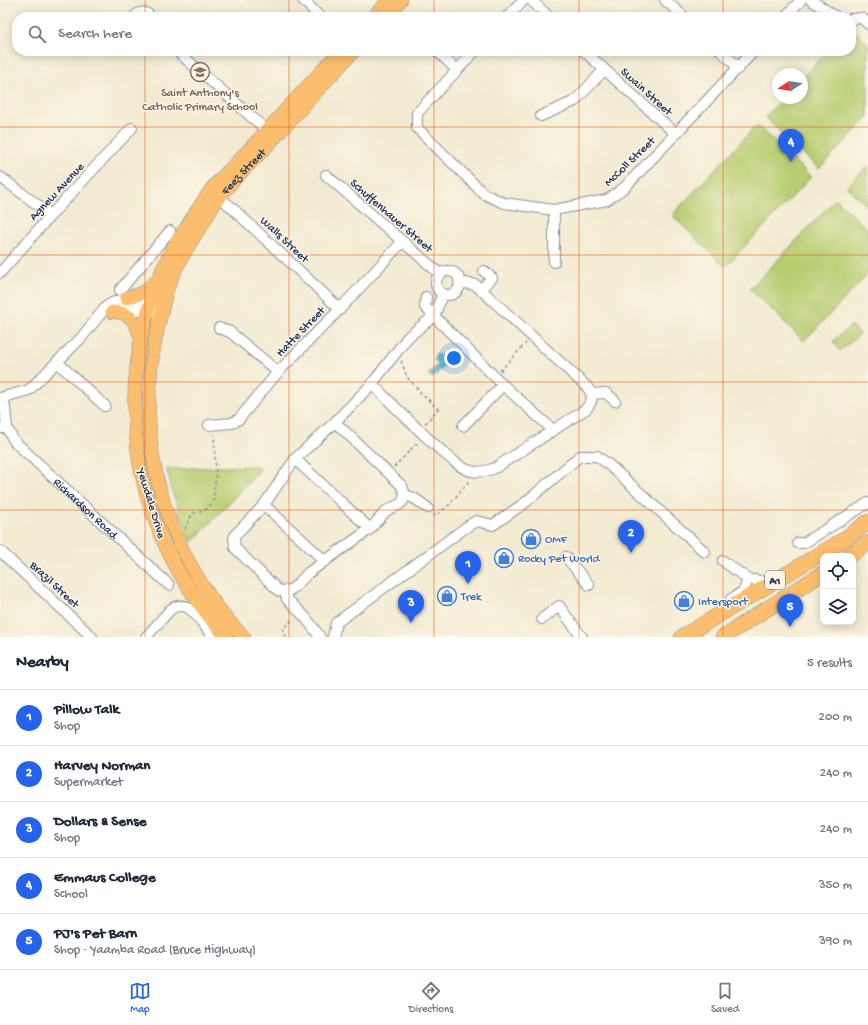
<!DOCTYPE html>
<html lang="en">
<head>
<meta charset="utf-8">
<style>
  body { margin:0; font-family:"Gochi Hand",sans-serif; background:#f6f6f7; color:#1f2937 }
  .controls { position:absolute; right:12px; bottom:12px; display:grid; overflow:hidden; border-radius:8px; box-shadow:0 2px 10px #0003 }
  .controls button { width:36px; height:36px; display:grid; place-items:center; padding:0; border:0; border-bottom:1px solid #e0e1e3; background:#fff; color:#1f2937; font:20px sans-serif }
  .compass { position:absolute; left:772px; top:68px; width:36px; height:36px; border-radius:50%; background:#fff; box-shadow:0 2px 10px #0003; rotate:258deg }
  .you { position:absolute; left:454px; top:358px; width:14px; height:14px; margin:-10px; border:3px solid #fff; border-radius:50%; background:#1a73e8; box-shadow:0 0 0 6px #1a73e833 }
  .badge { display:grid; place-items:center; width:26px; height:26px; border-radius:50%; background:#2563eb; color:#fff; font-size:13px; font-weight:700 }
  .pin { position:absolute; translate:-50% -33px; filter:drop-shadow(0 1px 2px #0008) }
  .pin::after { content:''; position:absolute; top:21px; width:14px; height:12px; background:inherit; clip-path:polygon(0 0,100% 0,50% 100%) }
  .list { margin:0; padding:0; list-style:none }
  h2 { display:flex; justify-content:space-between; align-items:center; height:52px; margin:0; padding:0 16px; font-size:17px }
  h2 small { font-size:13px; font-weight:400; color:#747a83 }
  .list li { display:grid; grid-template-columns:26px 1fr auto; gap:12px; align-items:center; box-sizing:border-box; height:56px; padding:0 16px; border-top:1px solid #e0e1e3 }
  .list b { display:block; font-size:15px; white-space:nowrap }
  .list p { margin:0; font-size:13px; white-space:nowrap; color:#747a83 }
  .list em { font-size:13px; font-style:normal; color:#747a83 }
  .icon { flex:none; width:22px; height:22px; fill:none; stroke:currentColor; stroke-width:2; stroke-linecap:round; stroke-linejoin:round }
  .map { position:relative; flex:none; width:868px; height:637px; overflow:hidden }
  .search { position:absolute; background:#fff; box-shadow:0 2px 10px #0003; left:12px; right:12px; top:12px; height:44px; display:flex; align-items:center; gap:10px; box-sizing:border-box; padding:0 14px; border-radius:16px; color:#747a83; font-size:15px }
  .sheet { height:332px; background:#fff }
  nav { display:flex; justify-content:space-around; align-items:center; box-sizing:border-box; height:56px; border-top:1px solid #e0e1e3; background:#fff; font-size:11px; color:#747a83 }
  nav a { display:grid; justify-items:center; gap:2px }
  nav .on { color:#2563eb }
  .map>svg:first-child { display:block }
  .green { fill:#b7cd71; stroke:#697e68 }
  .water { fill:#3dabbc; stroke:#2c6d8d }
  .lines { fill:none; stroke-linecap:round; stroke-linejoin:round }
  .minor-casing { stroke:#878d98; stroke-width:12 }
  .major-casing { stroke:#878d98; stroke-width:14 }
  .highway-casing { stroke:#878d98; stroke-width:16 }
  .path { stroke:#878d98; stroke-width:1.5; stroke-dasharray:3 3; stroke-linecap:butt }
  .minor { stroke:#fff; stroke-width:10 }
  .major { stroke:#fbbe6e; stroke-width:13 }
  .highway { stroke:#fbbe6e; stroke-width:15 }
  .grid { fill:none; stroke:#e8590c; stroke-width:1; stroke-opacity:0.55 }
  .labels { text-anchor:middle; stroke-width:3; stroke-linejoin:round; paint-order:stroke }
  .shield { fill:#fcf5e5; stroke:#5e6a86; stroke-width:1 }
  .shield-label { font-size:11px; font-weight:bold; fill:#1b2f5e }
  .street-label { font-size:12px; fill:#1b2f5e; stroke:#fcf5e5 }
  .education-label { font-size:12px; fill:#785e54; stroke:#fcf5e5 }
  .shop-label { font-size:12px; fill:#366cbe; stroke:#fcf5e5; text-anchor:start }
</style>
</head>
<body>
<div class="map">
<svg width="868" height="637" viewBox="0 0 868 637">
  <rect width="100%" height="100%" fill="#fcf5e5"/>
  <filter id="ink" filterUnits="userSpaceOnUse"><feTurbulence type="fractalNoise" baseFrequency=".025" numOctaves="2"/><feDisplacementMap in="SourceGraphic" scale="8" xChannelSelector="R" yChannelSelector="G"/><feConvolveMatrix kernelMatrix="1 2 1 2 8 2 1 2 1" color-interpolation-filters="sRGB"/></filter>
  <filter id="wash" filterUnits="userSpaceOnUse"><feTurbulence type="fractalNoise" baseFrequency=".012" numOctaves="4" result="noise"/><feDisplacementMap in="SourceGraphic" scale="16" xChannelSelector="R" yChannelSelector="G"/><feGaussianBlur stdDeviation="0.9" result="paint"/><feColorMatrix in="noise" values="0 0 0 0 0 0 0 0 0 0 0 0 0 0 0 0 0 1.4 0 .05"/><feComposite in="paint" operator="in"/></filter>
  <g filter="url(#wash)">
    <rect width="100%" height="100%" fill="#f3ebd1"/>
    <g class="green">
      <polygon points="851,28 868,44 868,117 819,169 765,117 783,98 802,98 802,78 828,51 851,51"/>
      <polygon points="757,125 811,177 725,267 672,215"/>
      <polygon points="868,165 868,207 847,187"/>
      <polygon points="836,199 868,230 868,274 804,341 750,289"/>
      <polygon points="852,325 860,334 840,351 833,341"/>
      <polygon points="255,466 260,470 191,543 172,491 167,469"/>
    </g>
    <polygon class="water" points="436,354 447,357 449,354 453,358 433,378 428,374 438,364 434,360"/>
  </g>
  <g filter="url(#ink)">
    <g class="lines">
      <defs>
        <g id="minor">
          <polyline points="303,0 320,17"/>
          <polyline points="531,0 549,17"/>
          <polyline points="665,0 684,17"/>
          <polyline points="811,0 836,17"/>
          <polyline points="387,5 400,17"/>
          <path d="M134 17C139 11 146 11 151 17"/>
          <polyline points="507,17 524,0"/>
          <polyline points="785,17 801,0"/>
          <polyline points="851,19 862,18 868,24"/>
          <polyline points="177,51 272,135"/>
          <polyline points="437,51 457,70"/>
          <polyline points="475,51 417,113 417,128 484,194 504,203 554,210 607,200 625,187 754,51"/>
          <polyline points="584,51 676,134"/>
          <polyline points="721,51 739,68"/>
          <polyline points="541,116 575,101 604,70"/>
          <polyline points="326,175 440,274"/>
          <polyline points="0,177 7,182 51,215"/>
          <polyline points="216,193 340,309"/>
          <polyline points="554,210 554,262"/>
          <circle cx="448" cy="283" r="12"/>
          <polyline points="0,273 51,215 132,128"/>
          <polyline points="120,290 170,231"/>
          <polyline points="481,290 492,278 484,271"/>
          <polyline points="426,297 425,307 503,385 553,430"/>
          <path d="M115 311C130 306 139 312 154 311"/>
          <polyline points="219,328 230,332 278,372"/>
          <polyline points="57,362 105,406"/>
          <path d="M372 384C396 408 420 432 445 454 453 460 461 469 471 471 479 473 487 471 495 468L586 409 591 402 592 394 587 387 476 285 459 282"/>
          <polyline points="592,394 606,393 615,401"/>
          <polyline points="0,398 29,390 81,338 106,307 112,303 126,298 138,300 156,308"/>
          <polyline points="4,398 7,428"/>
          <polyline points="335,422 402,486 405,495 403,501 400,504 386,511 370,529 308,573 297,585 290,590 279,591 235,548 234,538 236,534 264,505 295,459 335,422 372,384 408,337 434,316 443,294"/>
          <polyline points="209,425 232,423 239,419 278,372 340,309 402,242"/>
          <polyline points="463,426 503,385"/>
          <path id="s1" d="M0 428H7L14 441 169 585"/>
          <polyline points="295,459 370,529"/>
          <polyline points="405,495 414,498 428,508"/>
          <polyline points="264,505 325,561"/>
          <polyline points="798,543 804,543 868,503"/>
          <polyline points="0,551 92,637"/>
          <polyline points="566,557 589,585"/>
          <polyline points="723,561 745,577 747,579 760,581 768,584"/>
          <polyline points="285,591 287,599 306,618 320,637"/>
          <path d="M731 599C741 593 746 592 747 579"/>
          <polyline points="542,619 559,606 582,637"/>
          <path d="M146 637 170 610C190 594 202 627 214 637"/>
          <polyline points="333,637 336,623 465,528 476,521 493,525 526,502 580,456 597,456 608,464 705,552"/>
        </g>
        <g id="major">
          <polyline points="373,17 389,0"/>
          <polyline points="385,17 401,0"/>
          <polyline points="126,298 143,293 158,280"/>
          <path d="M112 312C132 312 135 322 141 338"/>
          <path d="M226 637C128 527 107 384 171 251 175 243 181 235 186 228 194 215 202 203 210 191 215 184 221 179 226 173 237 162 248 150 259 139 286 110 313 80 340 51"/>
          <path id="s2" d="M244 637C226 620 211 599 198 578 149 496 137 411 160 319 163 307 165 293 170 282 178 261 191 242 203 223 209 214 213 205 220 197 233 179 253 161 269 144 297 113 325 82 354 51"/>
        </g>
        <g id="highway">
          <polyline points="849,556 868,543"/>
          <polyline points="682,637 845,539 868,522"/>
          <polyline points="723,637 823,573"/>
        </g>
      </defs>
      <use href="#minor" class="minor-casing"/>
      <use href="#major" class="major-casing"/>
      <use href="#highway" class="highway-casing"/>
      <g class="path">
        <polyline points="363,55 367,51"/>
        <polyline points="401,361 407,377 421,393 438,409 425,424"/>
        <polyline points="500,371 526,343"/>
        <polyline points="394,467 419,441"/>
        <polyline points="434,514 435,516 449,505 471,479"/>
        <polyline points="185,529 192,514 207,509 213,502 216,473 214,434"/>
        <polyline points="286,637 283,629 294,618"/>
      </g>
      <use href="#minor" class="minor"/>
      <use href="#major" class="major"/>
      <use href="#highway" class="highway"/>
    </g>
  </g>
  <path class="grid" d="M145 0V17M289 0V17M434 0V17M579 0V17M723 0V17M145 51V637M289 51V637M434 51V637M579 51V637M723 51V637M0 127H868M0 255H868M0 382H868M0 510H868"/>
  <defs>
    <symbol id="school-ring" viewBox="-11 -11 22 22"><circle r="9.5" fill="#fcf5e5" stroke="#8d6e63" stroke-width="1.5"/><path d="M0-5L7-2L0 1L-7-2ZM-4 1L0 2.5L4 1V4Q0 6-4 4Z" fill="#8d6e63"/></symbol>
    <symbol id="shop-ring" viewBox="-11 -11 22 22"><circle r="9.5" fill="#fcf5e5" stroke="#3f7fe0" stroke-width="1.5"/><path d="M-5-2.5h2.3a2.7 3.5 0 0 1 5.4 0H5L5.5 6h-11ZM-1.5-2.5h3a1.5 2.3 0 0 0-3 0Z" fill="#3f7fe0"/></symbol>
  </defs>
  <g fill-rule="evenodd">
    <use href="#school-ring" x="189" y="61" width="22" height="22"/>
    <use href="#shop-ring" x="520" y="528" width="22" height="22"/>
    <use href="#shop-ring" x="493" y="547" width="22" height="22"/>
    <use href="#shop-ring" x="436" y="585" width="22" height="22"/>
    <use href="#shop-ring" x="673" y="590" width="22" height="22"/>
  </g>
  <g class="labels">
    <rect class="shield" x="765" y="571" width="20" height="18" rx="3"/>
    <g class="shield-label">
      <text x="775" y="584">A1</text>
    </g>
    <g class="street-label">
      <text transform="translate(647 91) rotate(42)" y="4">Swain Street</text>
      <text transform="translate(629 161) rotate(-44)" y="4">McColl Street</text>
      <text dy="4" stroke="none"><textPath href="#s2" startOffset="516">Feez Street</textPath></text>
      <text transform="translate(56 191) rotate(-47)" y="4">Agnew Avenue</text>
      <text transform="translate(392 215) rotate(41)" y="4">Schuffenhauer Street</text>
      <text transform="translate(285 239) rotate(43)" y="4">Walls Street</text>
      <text transform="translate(300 331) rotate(-46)" y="4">Hatte Street</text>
      <text transform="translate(152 503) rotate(73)" y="4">Yewdale Drive</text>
      <text dy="4" stroke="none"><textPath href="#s1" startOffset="120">Richardson Road</textPath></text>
      <text transform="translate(55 584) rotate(43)" y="4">Brazil Street</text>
    </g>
    <g class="education-label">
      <text x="200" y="96">Saint Anthony's<tspan x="200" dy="14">Catholic Primary School</tspan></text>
    </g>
    <g class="shop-label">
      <text x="545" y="543">OMF</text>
      <text x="518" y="562">Rocky Pet World</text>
      <text x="461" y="600">Trek</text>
      <text x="698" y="605">Intersport</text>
    </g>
  </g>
</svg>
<div class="controls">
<button><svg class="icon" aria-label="locate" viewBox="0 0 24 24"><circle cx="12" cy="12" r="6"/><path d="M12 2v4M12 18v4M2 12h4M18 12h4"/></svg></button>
<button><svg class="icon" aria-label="layers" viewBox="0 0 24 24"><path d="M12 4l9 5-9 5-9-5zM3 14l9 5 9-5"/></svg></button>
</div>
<svg class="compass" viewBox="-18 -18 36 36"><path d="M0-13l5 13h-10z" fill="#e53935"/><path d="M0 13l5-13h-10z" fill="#747a83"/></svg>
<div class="you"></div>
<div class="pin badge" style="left:468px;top:584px">1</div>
<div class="pin badge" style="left:631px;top:553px">2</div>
<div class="pin badge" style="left:411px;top:623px">3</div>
<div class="pin badge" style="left:791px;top:162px">4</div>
<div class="pin badge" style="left:790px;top:627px">5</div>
<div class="search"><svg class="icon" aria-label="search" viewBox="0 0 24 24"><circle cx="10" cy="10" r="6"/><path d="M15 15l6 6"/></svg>Search here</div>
</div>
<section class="sheet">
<h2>Nearby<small>5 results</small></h2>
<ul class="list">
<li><span class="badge">1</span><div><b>Pillow Talk</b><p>Shop</p></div><em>200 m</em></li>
<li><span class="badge">2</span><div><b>Harvey Norman</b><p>Supermarket</p></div><em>240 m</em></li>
<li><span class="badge">3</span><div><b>Dollars &amp; Sense</b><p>Shop</p></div><em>240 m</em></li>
<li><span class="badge">4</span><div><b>Emmaus College</b><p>School</p></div><em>350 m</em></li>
<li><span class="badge">5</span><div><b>PJ's Pet Barn</b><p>Shop · Yaamba Road (Bruce Highway)</p></div><em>390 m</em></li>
</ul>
</section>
<nav>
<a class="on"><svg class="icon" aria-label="map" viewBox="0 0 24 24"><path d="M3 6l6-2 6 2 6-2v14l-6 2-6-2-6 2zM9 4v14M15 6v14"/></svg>Map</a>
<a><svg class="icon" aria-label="directions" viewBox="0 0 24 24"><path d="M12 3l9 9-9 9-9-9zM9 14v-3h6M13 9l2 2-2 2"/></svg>Directions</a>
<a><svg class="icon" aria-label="saved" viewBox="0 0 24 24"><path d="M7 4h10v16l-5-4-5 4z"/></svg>Saved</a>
</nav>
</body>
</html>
